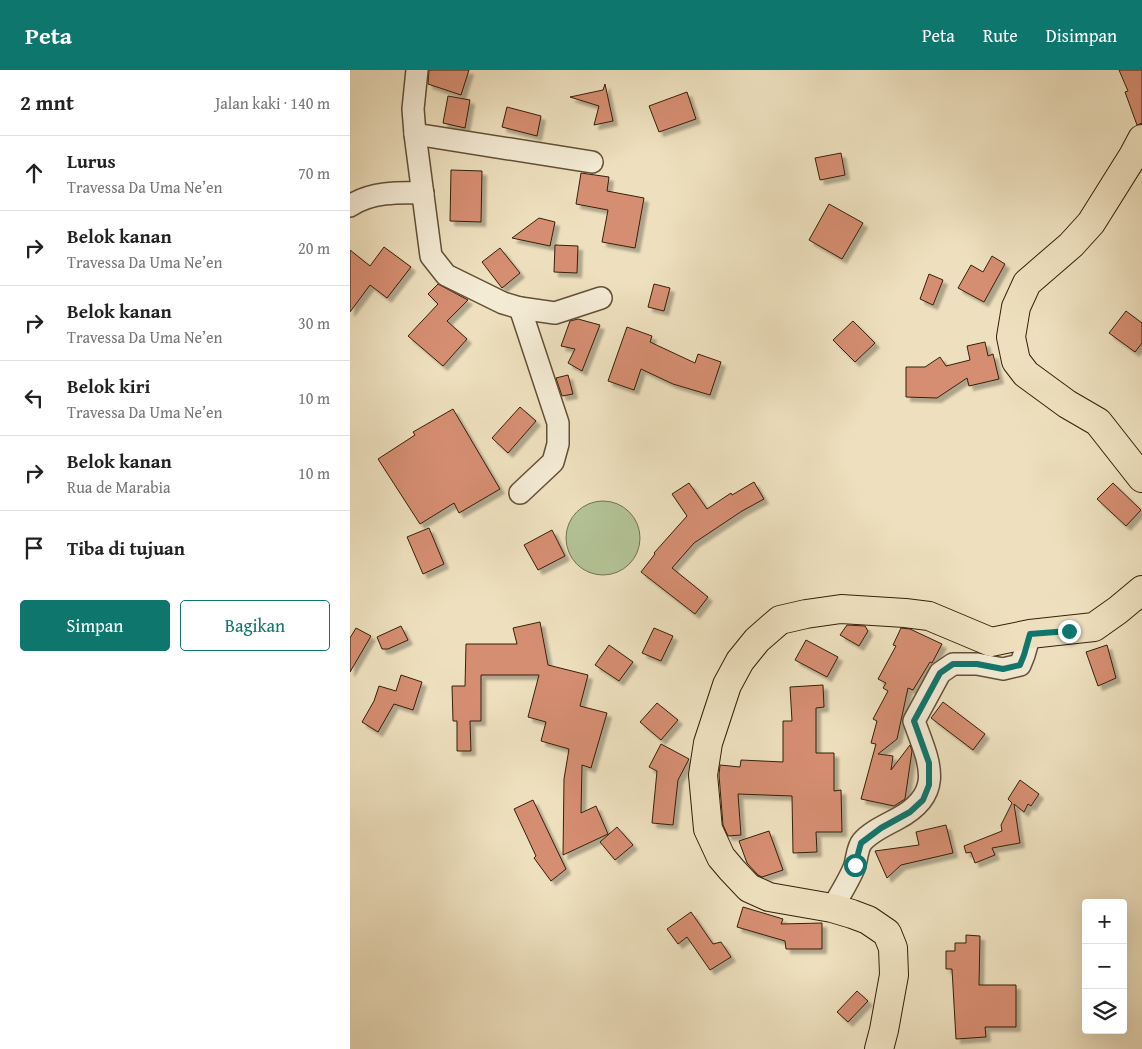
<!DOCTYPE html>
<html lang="id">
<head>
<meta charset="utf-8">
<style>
  body { margin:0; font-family:"Gentium Book Plus",serif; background:#f2f2f2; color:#222 }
  .controls { position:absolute; right:15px; bottom:15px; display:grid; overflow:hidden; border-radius:5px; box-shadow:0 5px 20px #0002 }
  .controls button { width:45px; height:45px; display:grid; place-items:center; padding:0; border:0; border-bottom:1px solid #e0e0e0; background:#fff; color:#222; font:25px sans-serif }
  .stop { position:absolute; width:15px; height:15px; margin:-11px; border:4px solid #0f766e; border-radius:50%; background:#fff }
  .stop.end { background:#0f766e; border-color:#fff; box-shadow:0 1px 5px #0008 }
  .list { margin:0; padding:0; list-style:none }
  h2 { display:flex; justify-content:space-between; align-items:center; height:65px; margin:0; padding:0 20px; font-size:21px }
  h2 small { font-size:16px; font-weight:400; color:#767676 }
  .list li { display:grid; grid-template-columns:32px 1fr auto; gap:15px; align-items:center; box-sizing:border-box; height:75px; padding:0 20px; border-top:1px solid #e0e0e0 }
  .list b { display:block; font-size:19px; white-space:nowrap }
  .list p { margin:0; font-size:16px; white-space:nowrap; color:#767676 }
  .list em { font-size:16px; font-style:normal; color:#767676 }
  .actions { display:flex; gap:10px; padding:15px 20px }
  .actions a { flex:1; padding:11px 0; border:1px solid #0f766e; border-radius:5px; text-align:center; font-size:18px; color:#0f766e }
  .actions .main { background:#0f766e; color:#fff }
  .icon { flex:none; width:28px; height:28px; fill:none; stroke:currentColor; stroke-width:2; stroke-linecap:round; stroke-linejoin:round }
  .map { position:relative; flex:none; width:792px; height:979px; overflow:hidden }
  header { display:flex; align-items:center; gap:30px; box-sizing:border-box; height:70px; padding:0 25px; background:#0f766e; color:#fff }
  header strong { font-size:24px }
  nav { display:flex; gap:28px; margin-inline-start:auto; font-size:18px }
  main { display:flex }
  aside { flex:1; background:#fff }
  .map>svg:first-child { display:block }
  .green { fill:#b3c396; stroke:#747250 }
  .building { fill:#d68e72; stroke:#352009; filter:url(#shadow) }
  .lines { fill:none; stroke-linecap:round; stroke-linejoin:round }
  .minor-casing { stroke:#635036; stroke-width:24 }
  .primary-casing { stroke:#352009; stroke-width:30 }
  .minor { stroke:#f4ebd5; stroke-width:21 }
  .primary { stroke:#eee0be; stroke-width:28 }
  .route { stroke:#0f766e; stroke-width:6 }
</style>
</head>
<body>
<header>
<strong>Peta</strong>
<nav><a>Peta</a><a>Rute</a><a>Disimpan</a></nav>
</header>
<main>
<aside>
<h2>2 mnt<small>Jalan kaki · 140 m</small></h2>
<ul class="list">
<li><svg class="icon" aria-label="ahead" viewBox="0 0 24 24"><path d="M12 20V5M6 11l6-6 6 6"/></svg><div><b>Lurus</b><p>Travessa Da Uma Ne’en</p></div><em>70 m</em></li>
<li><svg class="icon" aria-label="right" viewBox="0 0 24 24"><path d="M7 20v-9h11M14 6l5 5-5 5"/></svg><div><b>Belok kanan</b><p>Travessa Da Uma Ne’en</p></div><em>20 m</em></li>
<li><svg class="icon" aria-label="right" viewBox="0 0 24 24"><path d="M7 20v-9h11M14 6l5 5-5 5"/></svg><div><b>Belok kanan</b><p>Travessa Da Uma Ne’en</p></div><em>30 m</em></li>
<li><svg class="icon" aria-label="left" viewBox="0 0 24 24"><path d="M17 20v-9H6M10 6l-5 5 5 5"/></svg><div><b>Belok kiri</b><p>Travessa Da Uma Ne’en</p></div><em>10 m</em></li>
<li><svg class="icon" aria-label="right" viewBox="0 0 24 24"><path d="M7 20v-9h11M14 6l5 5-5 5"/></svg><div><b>Belok kanan</b><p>Rua de Marabia</p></div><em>10 m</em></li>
<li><svg class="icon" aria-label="arrive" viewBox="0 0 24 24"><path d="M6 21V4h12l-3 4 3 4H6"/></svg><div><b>Tiba di tujuan</b></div></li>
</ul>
<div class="actions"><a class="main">Simpan</a><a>Bagikan</a></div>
</aside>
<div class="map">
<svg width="792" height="979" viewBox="0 0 792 979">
  <defs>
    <filter id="shadow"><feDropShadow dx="4.5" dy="4.5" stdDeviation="1" flood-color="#0004"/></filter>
  </defs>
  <rect width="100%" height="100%" fill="#eee0be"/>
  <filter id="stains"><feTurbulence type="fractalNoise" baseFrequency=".004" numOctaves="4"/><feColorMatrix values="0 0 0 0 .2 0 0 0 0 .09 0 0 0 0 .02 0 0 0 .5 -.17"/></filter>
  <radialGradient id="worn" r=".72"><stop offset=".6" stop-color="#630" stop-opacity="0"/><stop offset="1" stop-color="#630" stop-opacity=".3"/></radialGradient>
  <circle class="green" cx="253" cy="468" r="37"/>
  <g class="building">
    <polygon points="79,0 119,0 111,25 78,14"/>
    <polygon points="769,0 792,0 792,53 787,55 775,22 778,21"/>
    <polygon points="255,14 263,51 244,55 249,36 220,27 253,20"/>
    <polygon points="337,22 346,49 309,62 299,36"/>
    <polygon points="98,26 120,30 115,58 93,53"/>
    <polygon points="157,37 191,46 187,66 152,57"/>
    <polygon points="491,83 495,105 470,110 465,88"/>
    <polygon points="101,100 132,101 131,152 100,151"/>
    <polygon points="231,103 259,107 257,121 294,128 285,178 252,172 258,140 226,134"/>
    <polygon points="479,134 513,153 492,189 459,170"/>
    <polygon points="189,148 205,152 200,176 162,168"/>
    <polygon points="205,175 228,176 227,203 204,202"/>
    <polygon points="34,177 61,197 37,228 20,215 0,242 0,180 20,196"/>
    <polygon points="150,178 170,203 152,218 132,192"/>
    <polygon points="642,186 655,194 634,232 608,218 621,195 633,202"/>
    <polygon points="579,204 593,210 583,235 570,229"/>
    <polygon points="88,214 118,230 97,251 117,269 93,296 58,266 88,234 78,224"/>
    <polygon points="304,214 320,218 314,241 298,237"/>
    <polygon points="776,241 792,253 792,273 785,282 759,263"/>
    <polygon points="228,249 250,255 232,301 218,293 225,279 211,276 220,251"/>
    <polygon points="503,251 525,273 505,292 483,270"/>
    <polygon points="277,257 302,266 300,272 345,293 348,284 371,292 360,325 323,314 291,299 284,320 258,311"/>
    <polygon points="635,272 638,286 643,284 649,309 619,316 617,308 587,328 556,327 556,297 575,297 590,287 596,296 620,290 617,276"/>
    <polygon points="218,305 223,324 212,326 206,308"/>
    <polygon points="170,337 186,351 158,383 142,368"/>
    <polygon points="103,339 150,419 109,443 104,433 70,454 28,389 65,365 63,362"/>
    <polygon points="404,412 414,429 392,441 344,473 322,498 358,527 345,544 291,502 305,484 304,483 337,446 322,424 339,413 357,439 381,423 382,425"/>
    <polygon points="763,413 791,440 776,456 747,429"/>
    <polygon points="79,458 94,494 73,504 57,467"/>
    <polygon points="202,460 215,486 188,500 174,475"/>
    <polygon points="190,552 198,595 238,605 230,636 257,643 241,698 232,695 231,743 246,736 258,764 213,785 214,709 219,679 191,671 196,652 178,647 189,605 131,605 131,651 120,651 121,681 107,681 107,651 103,651 102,616 115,616 116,574 167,574 163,558"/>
    <polygon points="497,555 515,556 518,561 509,576 490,565"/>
    <polygon points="51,556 58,570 38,579 32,579 27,567"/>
    <polygon points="6,558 21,566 0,602 0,568"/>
    <polygon points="304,558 323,566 311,591 292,583"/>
    <polygon points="551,558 560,559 592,574 582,593 580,592 563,620 558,618 547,669 528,684 543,686 541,700 560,675 562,681 555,729 544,736 511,729 526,674 521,673 527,651 523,649 538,621 533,618 536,613 528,609 546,576 543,575"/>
    <polygon points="456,570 488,587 477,607 445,590"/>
    <polygon points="259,575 283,592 269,611 245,595"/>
    <polygon points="757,575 766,608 748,616 736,582"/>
    <polygon points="51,605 72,612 63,640 44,634 28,662 12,652 24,631 29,616 46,621"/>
    <polygon points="473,615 474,637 466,638 466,683 484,683 484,721 491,720 492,762 466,762 467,782 443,783 442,726 388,724 391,765 378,766 373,755 369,705 370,695 390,697 391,690 433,692 433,651 442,651 440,617"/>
    <polygon points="593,632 635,664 623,680 581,648"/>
    <polygon points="307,633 328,650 311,670 290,652"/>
    <polygon points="311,674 339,689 328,710 323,755 302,753 307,701 299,697"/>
    <polygon points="670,710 689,724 681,736 678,734 674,742 664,734 670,773 642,778 645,785 625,793 621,782 616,783 614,776 652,761 651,755 662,733 658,729"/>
    <polygon points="183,730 216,799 201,811 184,788 186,786 164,739"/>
    <polygon points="596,755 603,783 551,795 537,808 525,781 569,775 566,762"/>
    <polygon points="267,757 283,775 265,790 250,772"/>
    <polygon points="419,761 433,800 412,807 408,805 397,793 389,771"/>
    <polygon points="393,837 433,849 431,854 472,853 472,879 436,879 435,871 387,857"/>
    <polygon points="341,842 363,874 371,872 381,887 360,900 337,867 328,874 317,859"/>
    <polygon points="616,865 630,866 629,915 666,915 666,957 635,957 636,967 606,969 602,899 596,899 596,881 605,881 605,873 616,873"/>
    <polygon points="507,921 518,931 498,952 487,942"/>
  </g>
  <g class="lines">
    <defs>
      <g id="minor">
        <polyline points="67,0 63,39 65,64 242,92"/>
        <polyline points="65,64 81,186 96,205 153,233 170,238 205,243 251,228"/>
        <path d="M0 136C20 122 49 122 73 123"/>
        <polyline points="170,238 208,353 208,374 203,392 170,423"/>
        <path d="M482 838C490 825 498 812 504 798 507 790 507 778 512 772 520 762 536 755 547 749 596 723 579 692 564 651L590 603 603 594H627L653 599 670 595 674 585 680 564"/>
      </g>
      <g id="primary">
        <polyline points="792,69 783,86 741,153 721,175 677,213 666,237 661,267 666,291 676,304 717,334 748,352 792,408"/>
        <polyline points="529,979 534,960 544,905 543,878 537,863 518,850 502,844 482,838 419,827 399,818 382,800 371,787 358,759 353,705 358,673 377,615 390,591 407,570 430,550 456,544 491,539 555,543 579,546 641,572 680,564 744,557 768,540 792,520"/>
      </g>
    </defs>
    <use href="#minor" class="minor-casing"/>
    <use href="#primary" class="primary-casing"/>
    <use href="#minor" class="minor"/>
    <use href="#primary" class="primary"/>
  </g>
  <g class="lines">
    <polyline class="route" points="505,795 511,773 531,758 560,742 573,730 579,715 579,693 564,651 590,603 603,594 627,594 653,599 670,595 674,585 680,564 719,561"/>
  </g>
  <rect width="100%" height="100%" filter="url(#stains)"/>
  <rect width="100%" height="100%" fill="url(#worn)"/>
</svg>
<div class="controls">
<button>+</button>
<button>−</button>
<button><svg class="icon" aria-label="layers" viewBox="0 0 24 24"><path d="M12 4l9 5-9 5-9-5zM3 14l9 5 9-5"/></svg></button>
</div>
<div class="stop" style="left:505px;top:795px"></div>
<div class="stop end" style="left:719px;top:561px"></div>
</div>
</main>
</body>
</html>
